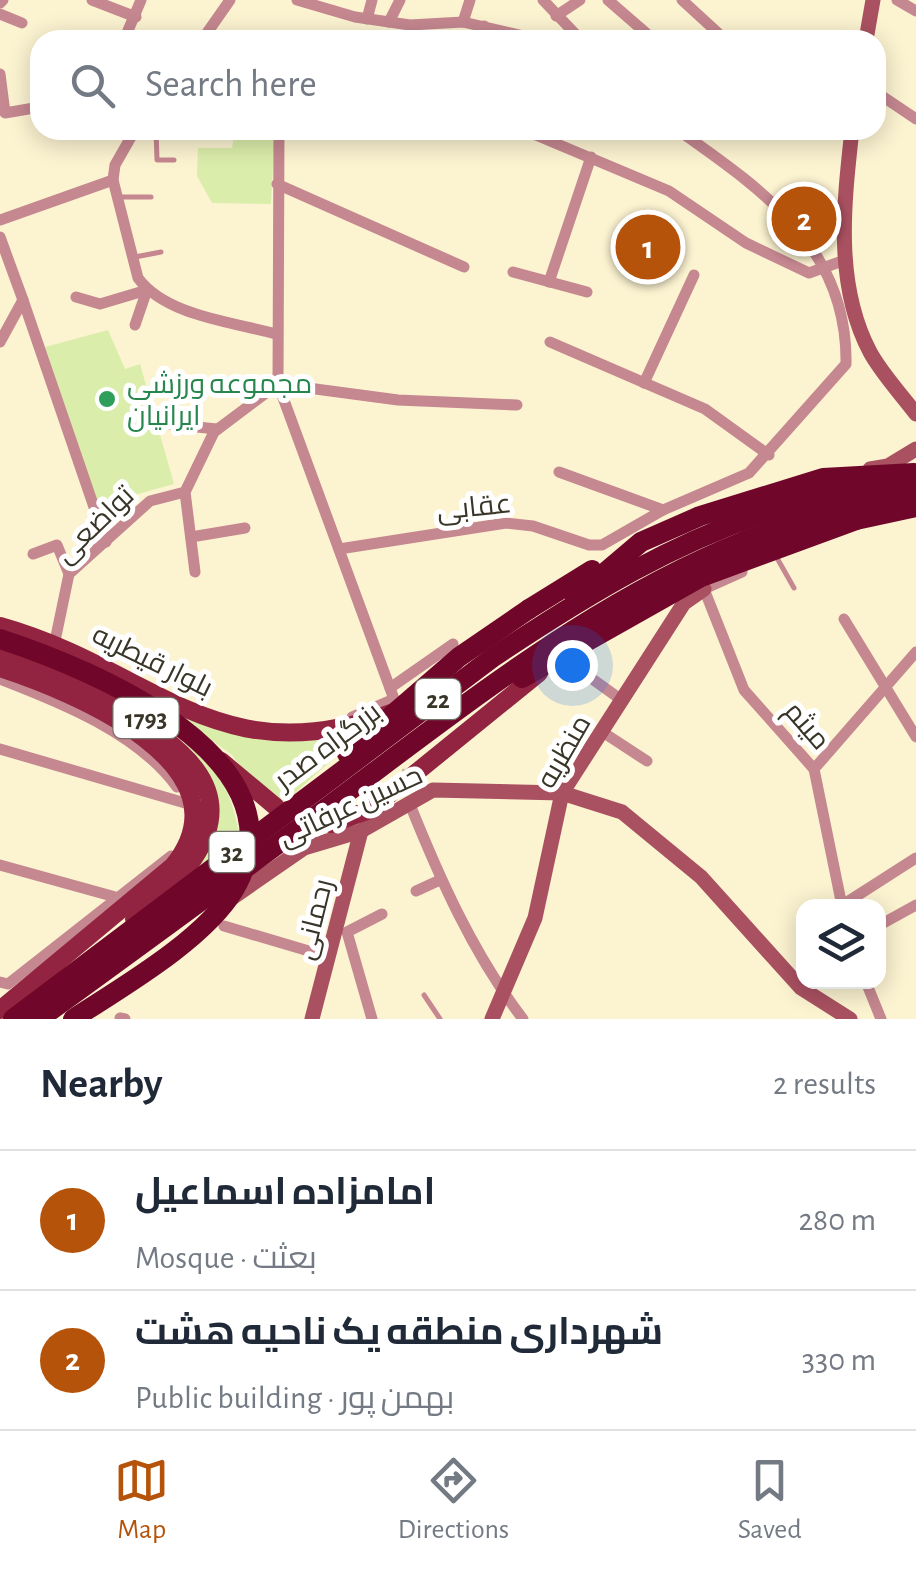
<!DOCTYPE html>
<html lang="en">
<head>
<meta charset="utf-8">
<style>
  body { margin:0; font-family:"Alegreya Sans",Cairo,sans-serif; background:#f6f6f7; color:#1f2937 }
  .controls { position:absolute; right:30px; bottom:30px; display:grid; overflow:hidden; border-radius:20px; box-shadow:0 5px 25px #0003 }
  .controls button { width:90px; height:90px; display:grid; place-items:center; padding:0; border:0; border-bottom:2px solid #e0e1e3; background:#fff; color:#1f2937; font:50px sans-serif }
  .you { position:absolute; left:572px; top:665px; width:35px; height:35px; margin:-25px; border:8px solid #fff; border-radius:50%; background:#1a73e8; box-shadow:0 0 0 15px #1a73e833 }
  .badge { display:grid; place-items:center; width:65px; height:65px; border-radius:50%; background:#b45309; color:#fff; font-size:32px; font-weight:700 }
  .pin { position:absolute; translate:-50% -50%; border:5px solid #fff; box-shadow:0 2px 10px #0006 }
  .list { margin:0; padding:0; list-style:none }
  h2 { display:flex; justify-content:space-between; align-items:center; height:130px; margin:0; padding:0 40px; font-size:42px }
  h2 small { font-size:32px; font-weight:400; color:#747a83 }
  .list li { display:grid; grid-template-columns:65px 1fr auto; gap:30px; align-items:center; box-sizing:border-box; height:140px; padding:0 40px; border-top:2px solid #e0e1e3 }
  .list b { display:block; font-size:38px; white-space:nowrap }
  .list p { margin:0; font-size:32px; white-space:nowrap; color:#747a83 }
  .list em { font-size:32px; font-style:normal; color:#747a83 }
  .icon { flex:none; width:55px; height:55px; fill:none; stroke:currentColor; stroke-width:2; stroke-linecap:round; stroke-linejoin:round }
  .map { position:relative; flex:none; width:916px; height:1019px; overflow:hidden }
  .search { position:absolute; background:#fff; box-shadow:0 5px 25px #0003; left:30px; right:30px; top:30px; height:110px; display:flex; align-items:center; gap:25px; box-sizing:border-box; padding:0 35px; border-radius:30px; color:#747a83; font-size:38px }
  .sheet { height:410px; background:#fff }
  nav { display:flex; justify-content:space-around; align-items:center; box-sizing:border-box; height:140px; border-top:2px solid #e0e1e3; background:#fff; font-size:28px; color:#747a83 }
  nav a { display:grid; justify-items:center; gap:5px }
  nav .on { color:#b45309 }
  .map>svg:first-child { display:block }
  .green { fill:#dbedab }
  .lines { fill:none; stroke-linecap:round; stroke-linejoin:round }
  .lane { stroke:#c58790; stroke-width:5 }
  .street { stroke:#c58790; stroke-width:11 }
  .secondary { stroke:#a95161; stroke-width:15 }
  .primary { stroke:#922441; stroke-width:18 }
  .highway { stroke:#71062b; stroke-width:20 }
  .path-bridge { stroke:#bcb499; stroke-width:2.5; stroke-dasharray:2.5 8; stroke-linecap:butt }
  .primary-bridge { stroke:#922441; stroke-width:18 }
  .highway-bridge { stroke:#71062b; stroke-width:20 }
  .leisure-dot { fill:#2e9e5b; stroke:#fff; stroke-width:4 }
  .labels { text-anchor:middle; stroke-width:10; stroke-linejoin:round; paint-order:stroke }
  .shield { fill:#fff; stroke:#747269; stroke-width:2.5 }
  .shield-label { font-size:25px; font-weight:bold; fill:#393629 }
  .leisure-label { font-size:28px; fill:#27864d; stroke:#fff; text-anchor:start }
  .street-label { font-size:28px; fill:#393629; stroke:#fff }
</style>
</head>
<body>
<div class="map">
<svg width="916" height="1019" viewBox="0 0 916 1019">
  <rect width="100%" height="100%" fill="#fcf3d1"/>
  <g class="green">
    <polygon points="235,130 275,130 271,204 212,203 197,176 198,148 232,148"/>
    <polygon points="108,330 125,369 140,364 174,484 98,505 45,347"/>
    <polygon points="177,715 228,730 368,727 282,805 253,783 232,755"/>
    <path d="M155 727C210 755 229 776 240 838L188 882 213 803Z"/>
  </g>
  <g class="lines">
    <g class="lane">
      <polyline points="405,40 409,28"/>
      <polyline points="156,130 157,160 174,160"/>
      <polyline points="119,197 151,197"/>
      <polyline points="135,257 161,252"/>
      <polyline points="777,558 794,588"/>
      <polyline points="424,995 440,1019"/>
    </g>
    <g class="street">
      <polyline points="92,0 136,17"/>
      <polyline points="297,0 355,17 410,25 463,22 541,40"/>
      <polyline points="543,0 581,40"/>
      <polyline points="608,0 654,40"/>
      <polyline points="682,0 718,33 711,40"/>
      <polyline points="897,0 916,11"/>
      <polyline points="0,3 3,0"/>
      <polyline points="0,14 22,23"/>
      <polyline points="556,16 580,0"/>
      <polyline points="367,19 372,0"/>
      <polyline points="389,22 400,0"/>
      <polyline points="463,22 470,0"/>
      <polyline points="802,39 804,40"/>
      <polyline points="124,40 141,0"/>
      <polyline points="202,40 230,0"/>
      <polyline points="479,40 484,26"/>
      <polyline points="0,74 5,113 40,107"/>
      <polyline points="876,92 916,119"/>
      <path d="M135 130 115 165 113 180 138 278C166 316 233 322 276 334"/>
      <polyline points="279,130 278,384 394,699 352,717"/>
      <polyline points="524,130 669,191 746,243 809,273 845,260"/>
      <polyline points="277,184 464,267"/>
      <polyline points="0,220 113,180"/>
      <polyline points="802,234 824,236 843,215"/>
      <polyline points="0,237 23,300 0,342"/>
      <polyline points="513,272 587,292"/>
      <polyline points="549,282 591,157"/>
      <polyline points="76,297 100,304 147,290"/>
      <polyline points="23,300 106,542"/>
      <polyline points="135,325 147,290"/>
      <polyline points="550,342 705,409 769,455"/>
      <polyline points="644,383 694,275"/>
      <polyline points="278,384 398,400 517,405"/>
      <polyline points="166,424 217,429"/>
      <polyline points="559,472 663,510"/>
      <polyline points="185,492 195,572"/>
      <polyline points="191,537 245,528"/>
      <path d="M339 549 506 523 533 526 589 545H602L663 510 749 473 846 364C848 248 763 190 678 130"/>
      <polyline points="33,554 57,545 69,574"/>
      <polyline points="742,572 704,589 744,690 814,769 842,906"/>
      <polyline points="844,619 916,737"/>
      <polyline points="55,641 69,574 150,501 185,492 214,432 278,384"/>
      <polyline points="577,668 623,701"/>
      <path d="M0 679C60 702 138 733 177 787"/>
      <polyline points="390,688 453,644"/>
      <polyline points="601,731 647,761"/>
      <polyline points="0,749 185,803"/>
      <polyline points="814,769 916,652"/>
      <path d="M409 802C439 877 473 954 523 1019"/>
      <polyline points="0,865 119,898"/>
      <polyline points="416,891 440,880"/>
      <polyline points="841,906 916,858"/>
      <polyline points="224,926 329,957"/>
      <polyline points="878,926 916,905"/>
      <polyline points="0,982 8,984 171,856"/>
      <polyline points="866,982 881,1019"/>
      <polyline points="120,1018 125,1019"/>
      <polyline points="372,1019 347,932 382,914"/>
    </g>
    <g class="secondary">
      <polyline points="866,40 873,0"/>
      <path d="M852 130C844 202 834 284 870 352 882 374 901 394 916 414"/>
      <polyline points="870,469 888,466 916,449"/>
      <polyline points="229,900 304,848 361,831 433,790 562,793 622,812 701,877 801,988 850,1019"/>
      <polyline points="312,1019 361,831"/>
      <polyline points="492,1019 535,918 562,793 684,603 704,589"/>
    </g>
    <g class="primary">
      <path d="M0 626C154 669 217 778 394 712"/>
      <polyline points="0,656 106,699"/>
      <path d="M98 695C154 732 249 776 194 858 179 881 154 900 134 919"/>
      <polyline points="221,761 276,807"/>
      <polyline points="331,824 367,811 386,797 539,673"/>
    </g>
    <g class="highway">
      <polyline points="856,520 916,507"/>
      <polyline points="575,598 641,542 700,516 823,478 914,473"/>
      <polyline points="529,609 592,570"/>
    </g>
    <polyline class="path-bridge" points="403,769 413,794"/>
    <path class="primary-bridge" d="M0 668C74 692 254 766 173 866L0 1010"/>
    <g class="highway-bridge">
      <path d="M0 639C92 669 310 759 234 890 204 940 122 987 73 1019"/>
      <polyline points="522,678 701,577 856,520"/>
      <polyline points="347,754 459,657 529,609"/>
      <path d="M13 1019 492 658C586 595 679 538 789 505 830 493 874 487 916 480"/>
      <path d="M39 1019C145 942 252 864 357 785 504 675 652 559 834 511 860 504 889 502 916 498"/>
    </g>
  </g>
  <circle class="leisure-dot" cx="107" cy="399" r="10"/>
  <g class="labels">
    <g class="shield">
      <rect x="415.5" y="679" width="45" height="40" rx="8"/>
      <rect x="113.5" y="698" width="65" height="40" rx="8"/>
      <rect x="209.5" y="832" width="45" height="40" rx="8"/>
    </g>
    <g class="shield-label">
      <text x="438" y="708">22</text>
      <text x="146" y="727">1793</text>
      <text x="232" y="861">32</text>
    </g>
    <g class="leisure-label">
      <text x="127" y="393">مجموعه ورزشی<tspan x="127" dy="32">ایرانیان</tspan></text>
    </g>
    <g class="street-label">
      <text transform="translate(474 506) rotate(-6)" y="10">عقابی</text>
      <text transform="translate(94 524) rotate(-44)" y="10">تواضعی</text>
      <text transform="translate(153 660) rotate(26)" y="10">بلوار قیطریه</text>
      <text transform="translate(808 725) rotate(49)" y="10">میثم</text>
      <text transform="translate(327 745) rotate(-37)" y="10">بزرگراه صدر</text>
      <text transform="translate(563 751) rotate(-60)" y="10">منظریه</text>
      <text transform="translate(350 805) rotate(-25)" y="10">حسین عرفاتی</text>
      <text transform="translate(313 919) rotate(-76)" y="10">رحمانی</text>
    </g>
  </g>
</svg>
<div class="controls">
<button><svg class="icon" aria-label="layers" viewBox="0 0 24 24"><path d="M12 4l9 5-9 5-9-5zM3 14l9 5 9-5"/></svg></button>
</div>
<div class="you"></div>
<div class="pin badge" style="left:648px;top:247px">1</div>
<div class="pin badge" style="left:804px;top:219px">2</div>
<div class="search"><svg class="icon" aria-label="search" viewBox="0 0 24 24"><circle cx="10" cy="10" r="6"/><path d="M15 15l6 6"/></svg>Search here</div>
</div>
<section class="sheet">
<h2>Nearby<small>2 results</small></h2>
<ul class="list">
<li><span class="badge">1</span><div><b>امامزاده اسماعیل</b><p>Mosque · بعثت</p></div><em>280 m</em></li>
<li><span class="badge">2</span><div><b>شهرداری منطقه یک ناحیه هشت</b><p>Public building · بهمن پور</p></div><em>330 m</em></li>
</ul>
</section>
<nav>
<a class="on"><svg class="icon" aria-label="map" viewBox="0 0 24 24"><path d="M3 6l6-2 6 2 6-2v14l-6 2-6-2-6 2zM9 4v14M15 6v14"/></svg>Map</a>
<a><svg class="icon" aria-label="directions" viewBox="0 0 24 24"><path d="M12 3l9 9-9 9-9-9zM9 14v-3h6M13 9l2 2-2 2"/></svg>Directions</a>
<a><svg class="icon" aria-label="saved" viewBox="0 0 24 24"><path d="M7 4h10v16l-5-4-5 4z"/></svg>Saved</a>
</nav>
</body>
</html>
